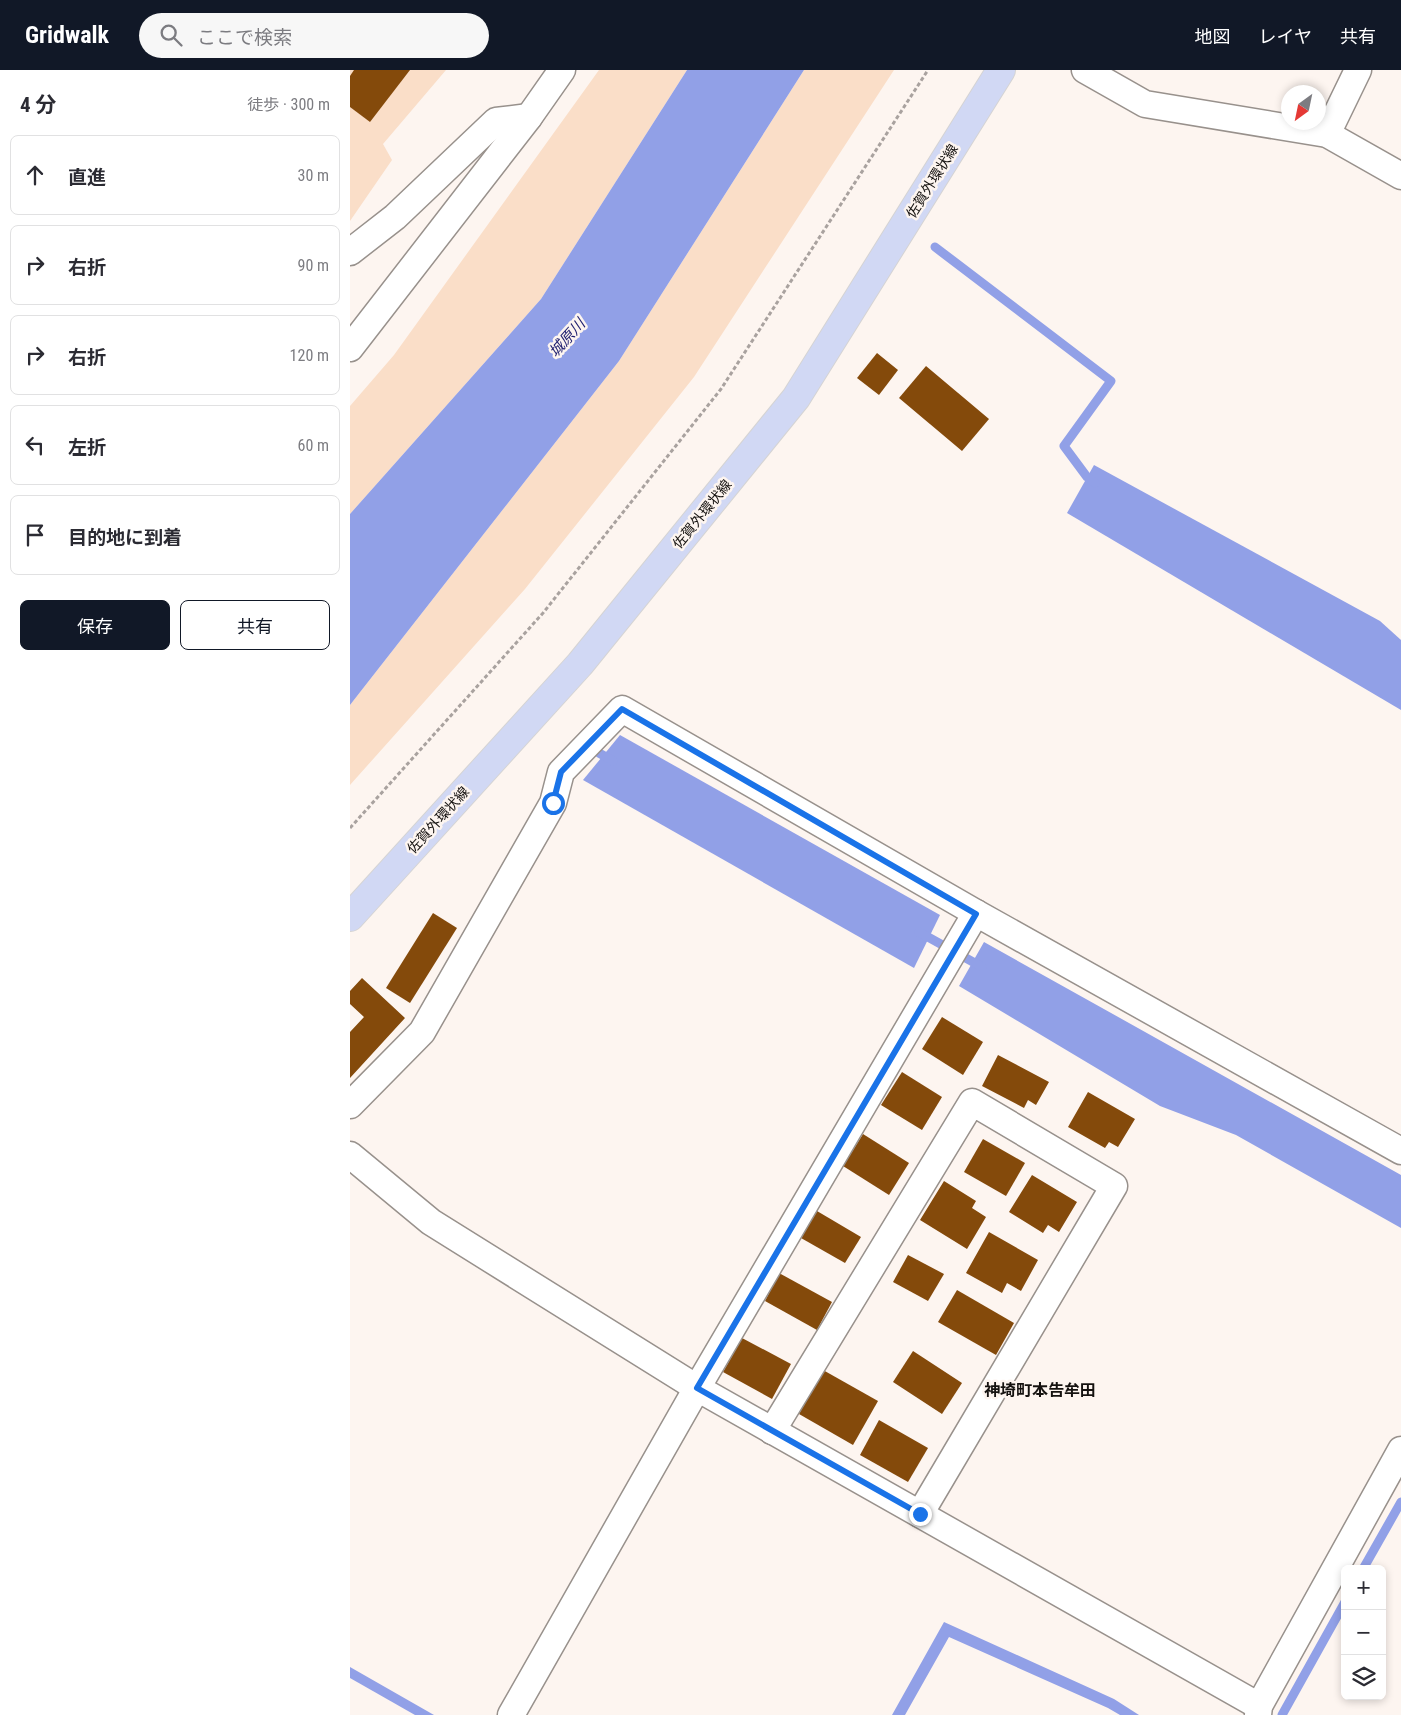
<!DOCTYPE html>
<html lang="ja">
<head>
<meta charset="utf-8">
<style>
  body { margin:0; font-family:"Roboto Condensed","Noto Sans JP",sans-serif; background:#f7f7f7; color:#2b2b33 }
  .controls { position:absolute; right:15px; bottom:15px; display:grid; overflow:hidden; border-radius:8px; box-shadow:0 2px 8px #0003 }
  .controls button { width:45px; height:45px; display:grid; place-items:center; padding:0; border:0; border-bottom:1px solid #e1e1e2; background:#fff; color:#2b2b33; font:25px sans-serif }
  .compass { position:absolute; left:931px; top:15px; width:45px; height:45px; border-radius:50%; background:#fff; box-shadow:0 2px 8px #0003; rotate:213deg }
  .stop { position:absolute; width:15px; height:15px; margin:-11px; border:4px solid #1a73e8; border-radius:50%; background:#fff }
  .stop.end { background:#1a73e8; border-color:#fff; box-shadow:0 1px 5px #0008 }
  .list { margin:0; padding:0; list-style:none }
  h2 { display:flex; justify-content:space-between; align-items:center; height:65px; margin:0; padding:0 20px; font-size:21px }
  h2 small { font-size:16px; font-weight:400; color:#7c7c81 }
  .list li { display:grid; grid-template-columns:32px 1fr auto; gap:15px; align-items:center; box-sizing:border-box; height:80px; margin:0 10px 10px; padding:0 10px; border:1px solid #e1e1e2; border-radius:8px }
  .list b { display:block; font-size:19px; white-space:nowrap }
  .list em { font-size:16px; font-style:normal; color:#7c7c81 }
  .actions { display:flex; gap:10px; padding:15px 20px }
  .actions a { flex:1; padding:11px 0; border:1px solid #111827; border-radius:8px; text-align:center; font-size:18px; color:#111827 }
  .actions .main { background:#111827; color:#fff }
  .icon { flex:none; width:28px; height:28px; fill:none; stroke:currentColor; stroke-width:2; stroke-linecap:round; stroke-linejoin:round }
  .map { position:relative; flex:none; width:1051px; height:1645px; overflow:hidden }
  header { display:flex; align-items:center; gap:30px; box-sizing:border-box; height:70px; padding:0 25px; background:#111827; color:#fff }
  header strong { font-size:24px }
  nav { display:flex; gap:28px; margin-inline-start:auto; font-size:18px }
  .search { width:350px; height:45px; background:#f7f7f7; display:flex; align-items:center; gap:12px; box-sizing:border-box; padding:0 18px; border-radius:28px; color:#7c7c81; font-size:19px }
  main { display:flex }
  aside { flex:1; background:#fff }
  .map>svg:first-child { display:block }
  .green { fill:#fadec8 }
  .water { fill:#91a0e7 }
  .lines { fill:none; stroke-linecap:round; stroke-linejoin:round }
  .stream { stroke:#91a0e7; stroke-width:9 }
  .building { fill:#844a0b }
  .minor-casing { stroke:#98918c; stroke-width:29 }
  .primary-casing { stroke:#d5d4d4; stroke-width:30 }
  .path { stroke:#a9a29f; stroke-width:3; stroke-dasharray:4 2.5; stroke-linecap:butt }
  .minor { stroke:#fff; stroke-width:26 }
  .primary { stroke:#d1d8f4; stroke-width:28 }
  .route { stroke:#1a73e8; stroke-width:6 }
  .labels { text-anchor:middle; stroke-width:5; stroke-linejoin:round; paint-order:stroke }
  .street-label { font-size:14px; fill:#151210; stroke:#fdf5f0 }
  .water-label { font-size:15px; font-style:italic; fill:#1e1e6f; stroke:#fdf5f0 }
  .quarter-label { font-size:16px; font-weight:bold; fill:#151210; stroke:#fdf5f0 }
</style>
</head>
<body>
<header>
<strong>Gridwalk</strong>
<div class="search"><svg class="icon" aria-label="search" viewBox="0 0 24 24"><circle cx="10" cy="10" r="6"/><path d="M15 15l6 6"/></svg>ここで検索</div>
<nav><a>地図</a><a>レイヤ</a><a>共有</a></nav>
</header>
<main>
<aside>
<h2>4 分<small>徒歩 · 300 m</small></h2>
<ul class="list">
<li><svg class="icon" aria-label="ahead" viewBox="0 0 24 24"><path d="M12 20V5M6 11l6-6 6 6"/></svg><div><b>直進</b></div><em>30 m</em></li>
<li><svg class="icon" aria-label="right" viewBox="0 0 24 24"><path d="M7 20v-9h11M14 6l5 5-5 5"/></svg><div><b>右折</b></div><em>90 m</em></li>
<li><svg class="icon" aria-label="right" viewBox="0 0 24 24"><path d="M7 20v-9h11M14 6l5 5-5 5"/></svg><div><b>右折</b></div><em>120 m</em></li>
<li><svg class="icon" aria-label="left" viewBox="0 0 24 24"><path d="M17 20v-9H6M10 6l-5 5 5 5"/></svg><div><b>左折</b></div><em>60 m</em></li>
<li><svg class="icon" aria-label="arrive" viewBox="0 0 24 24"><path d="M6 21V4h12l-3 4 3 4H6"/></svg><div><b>目的地に到着</b></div></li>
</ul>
<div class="actions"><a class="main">保存</a><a>共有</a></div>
</aside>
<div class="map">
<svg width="1051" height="1645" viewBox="0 0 1051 1645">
  <rect width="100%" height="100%" fill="#fdf5f0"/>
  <g class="green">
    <polygon points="0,0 96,0 33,74 42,90 0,151"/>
    <polygon points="249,0 337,0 191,229 0,444 0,336 44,285"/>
    <polygon points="454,0 544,0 344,307 175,519 0,715 0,635 269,291"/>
  </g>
  <g class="water">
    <polygon points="337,0 454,0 269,291 0,635 0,444 191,229"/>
    <polygon points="744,395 1030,551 1051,570 1051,640 717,443"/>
    <polygon points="270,665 590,845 564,898 233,710"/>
    <polygon points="634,872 1051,1105 1051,1158 886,1065 810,1036 609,916"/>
    <polygon points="594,1552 764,1629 789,1645 770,1645 758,1638 599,1567 555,1645 542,1645"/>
    <polygon points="0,1597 84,1645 65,1645 0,1608"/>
  </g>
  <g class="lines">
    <g class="stream">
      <polyline points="585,177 761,311 714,376 737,407 745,413"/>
      <polyline points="249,683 263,691"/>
      <polyline points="569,862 632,897"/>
      <polyline points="1013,1499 1051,1432"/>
      <polyline points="932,1645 995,1532"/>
    </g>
  </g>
  <g class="building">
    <polygon points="4,0 60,0 20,52 0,37 0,6"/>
    <polygon points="527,283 548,300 529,325 507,308"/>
    <polygon points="576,296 639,349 612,381 549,328"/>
    <polygon points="83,843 107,858 60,933 36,918"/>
    <polygon points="12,908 55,948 0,1008 0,962 14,947 0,934 0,921"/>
    <polygon points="592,947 633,972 613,1005 572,979"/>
    <polygon points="648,985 699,1012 686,1035 678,1030 674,1038 632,1016"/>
    <polygon points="552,1002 592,1027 572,1060 531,1035"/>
    <polygon points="738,1022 785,1049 768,1077 759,1072 755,1078 718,1057"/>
    <polygon points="513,1064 559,1093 539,1125 493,1096"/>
    <polygon points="633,1069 675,1093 656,1126 614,1102"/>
    <polygon points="682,1105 727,1132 709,1162 698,1155 693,1163 659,1142"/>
    <polygon points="594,1111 626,1131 622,1138 636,1147 617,1179 570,1150"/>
    <polygon points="467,1141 511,1167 495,1193 451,1168"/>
    <polygon points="639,1162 688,1190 671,1221 657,1213 652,1223 616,1203"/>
    <polygon points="558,1185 594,1204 578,1231 543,1212"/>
    <polygon points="429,1203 482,1232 467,1260 415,1231"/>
    <polygon points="607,1220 664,1253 646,1285 588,1252"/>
    <polygon points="392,1268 441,1294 422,1329 373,1302"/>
    <polygon points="563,1281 612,1313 592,1344 543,1312"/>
    <polygon points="473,1300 528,1331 503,1375 449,1344"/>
    <polygon points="529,1350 578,1378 558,1412 510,1385"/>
  </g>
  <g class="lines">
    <defs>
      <g id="minor">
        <polyline points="735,0 795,34 977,64 1051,106"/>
        <polyline points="977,64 1008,0"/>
        <polyline points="0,182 45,147 146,51 179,47"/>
        <polyline points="0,278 179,47 212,0"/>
        <polyline points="0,1035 72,962 203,733 211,702 272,639 626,843 1051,1081"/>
        <polyline points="0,1085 81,1152 347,1318 909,1636"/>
        <polyline points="422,1361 622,1032 764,1116 570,1444"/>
        <polyline points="161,1645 347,1318 626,843"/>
        <polyline points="908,1645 909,1636 1051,1380"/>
      </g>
      <polyline id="primary" points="0,847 230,594 446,328 651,0"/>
    </defs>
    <use href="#minor" class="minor-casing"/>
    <use href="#primary" class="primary-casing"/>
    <polyline class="path" points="0,758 193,543 371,319 578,0"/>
    <use href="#minor" class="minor"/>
    <use href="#primary" class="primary"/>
  </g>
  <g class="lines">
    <polyline class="route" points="203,733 211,702 272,639 626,844 347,1318 570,1444"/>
  </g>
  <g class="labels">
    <g class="street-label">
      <text transform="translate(582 111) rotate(-58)" y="5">佐賀外環状線</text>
      <text transform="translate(352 444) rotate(-51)" y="5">佐賀外環状線</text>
      <text transform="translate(88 750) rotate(-48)" y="5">佐賀外環状線</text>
    </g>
    <g class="water-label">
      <text transform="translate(217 268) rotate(-48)" y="5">城原川</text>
    </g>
    <g class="quarter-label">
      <text x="690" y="1326">神埼町本告牟田</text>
    </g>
  </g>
</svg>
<div class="controls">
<button>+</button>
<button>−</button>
<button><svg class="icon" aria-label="layers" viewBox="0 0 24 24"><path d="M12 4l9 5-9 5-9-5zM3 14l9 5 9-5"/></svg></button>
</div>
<svg class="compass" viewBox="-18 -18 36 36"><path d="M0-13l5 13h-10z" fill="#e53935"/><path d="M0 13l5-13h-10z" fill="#7c7c81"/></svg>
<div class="stop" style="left:203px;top:733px"></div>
<div class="stop end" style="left:570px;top:1444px"></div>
</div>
</main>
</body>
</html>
